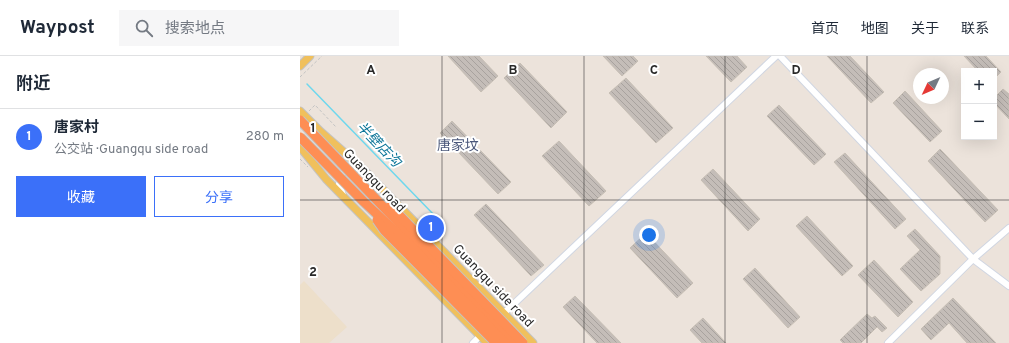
<!DOCTYPE html>
<html lang="zh">
<head>
<meta charset="utf-8">
<style>
  body { margin:0; font-family:Overpass,"Noto Sans SC",sans-serif; background:#f6f6f7; color:#1f2937 }
  .controls { position:absolute; right:12px; top:12px; display:grid; overflow:hidden; border-radius:0px; box-shadow:0 4px 16px #0002 }
  .controls button { width:36px; height:36px; display:grid; place-items:center; padding:0; border:0; border-bottom:1px solid #e0e1e3; background:#fff; color:#1f2937; font:20px sans-serif }
  .compass { position:absolute; left:613px; top:12px; width:36px; height:36px; border-radius:50%; background:#fff; box-shadow:0 4px 16px #0002; rotate:226deg }
  .you { position:absolute; left:349px; top:179px; width:14px; height:14px; margin:-10px; border:3px solid #fff; border-radius:50%; background:#1a73e8; box-shadow:0 0 0 6px #1a73e833 }
  .badge { display:grid; place-items:center; width:26px; height:26px; border-radius:50%; background:#3b70f9; color:#fff; font-size:13px; font-weight:700 }
  .pin { position:absolute; translate:-50% -50%; border:2px solid #fff; box-shadow:0 1px 4px #0006 }
  .list { margin:0; padding:0; list-style:none }
  h2 { display:flex; justify-content:space-between; align-items:center; height:52px; margin:0; padding:0 16px; font-size:17px }
  h2 small { font-size:13px; font-weight:400; color:#747a83 }
  .list li { display:grid; grid-template-columns:26px 1fr auto; gap:12px; align-items:center; box-sizing:border-box; height:56px; padding:0 16px; border-top:1px solid #e0e1e3 }
  .list b { display:block; font-size:15px; white-space:nowrap }
  .list p { margin:0; font-size:13px; white-space:nowrap; color:#747a83 }
  .list em { font-size:13px; font-style:normal; color:#747a83 }
  .actions { display:flex; gap:8px; padding:12px 16px }
  .actions a { flex:1; padding:9px 0; border:1px solid #3b70f9; border-radius:0px; text-align:center; font-size:14px; color:#3b70f9 }
  .actions .main { background:#3b70f9; color:#fff }
  .icon { flex:none; width:22px; height:22px; fill:none; stroke:currentColor; stroke-width:2; stroke-linecap:round; stroke-linejoin:round }
  .map { position:relative; flex:none; width:709px; height:287px; overflow:hidden }
  header { display:flex; align-items:center; gap:24px; box-sizing:border-box; height:56px; padding:0 20px; background:#fff; border-bottom:1px solid #e0e1e3 }
  header strong { font-size:19px }
  nav { display:flex; gap:22px; margin-inline-start:auto; font-size:14px }
  .search { width:280px; height:36px; background:#f6f6f7; display:flex; align-items:center; gap:10px; box-sizing:border-box; padding:0 14px; border-radius:0px; color:#747a83; font-size:15px }
  main { display:flex }
  aside { flex:1; background:#fff }
  .map>svg:first-child { display:block }
  .education { fill:#eddfca }
  .lines { fill:none; stroke-linecap:round; stroke-linejoin:round }
  .stream { stroke:#6ed8ee; stroke-width:1.5 }
  .building { fill:url(#building-back-hatch); stroke:#c7bfb5 }
  .minor-casing { stroke:#d0d6e2; stroke-width:8 }
  .major-casing { stroke:#c3c3c3; stroke-width:9 }
  .path { stroke:#c3c3c3; stroke-width:1; stroke-dasharray:3 2; stroke-linecap:butt }
  .minor { stroke:#fff; stroke-width:6 }
  .major { stroke:#f0c05c; stroke-width:7 }
  .highway-bridge-casing { stroke:#c3c3c3; stroke-width:11; stroke-linecap:butt }
  .highway-bridge { stroke:#fe8e54; stroke-width:9 }
  .grid { fill:none; stroke:#292929; stroke-width:1; stroke-opacity:0.55 }
  .labels { text-anchor:middle; stroke-width:4; stroke-linejoin:round; paint-order:stroke }
  .street-label { font-size:13px; fill:#292929; stroke:#fff }
  .water-label { font-size:14px; font-style:italic; fill:#0d7699; stroke:#fff }
  .neighbourhood-label { font-size:14px; fill:#4a577a; stroke:#fff }
  .grid-label { font-size:13px; text-anchor:middle; font-weight:bold; fill:#292929; stroke:#fff; stroke-width:4; stroke-linejoin:round; paint-order:stroke }
</style>
</head>
<body>
<header>
<strong>Waypost</strong>
<div class="search"><svg class="icon" aria-label="search" viewBox="0 0 24 24"><circle cx="10" cy="10" r="6"/><path d="M15 15l6 6"/></svg>搜索地点</div>
<nav><a>首页</a><a>地图</a><a>关于</a><a>联系</a></nav>
</header>
<main>
<aside>
<h2>附近<small></small></h2>
<ul class="list">
<li><span class="badge">1</span><div><b>唐家村</b><p>公交站 · Guangqu side road</p></div><em>280 m</em></li>
</ul>
<div class="actions"><a class="main">收藏</a><a>分享</a></div>
</aside>
<div class="map">
<svg width="709" height="287" viewBox="0 0 709 287">
  <defs>
    <pattern id="building-back-hatch" width="6" height="6" patternUnits="userSpaceOnUse"><rect width="6" height="6" fill="#c4bdb8"/><path d="M-1 5l2 2M0 0l6 6M5-1l2 2" fill="none" stroke="#a8a29e"/></pattern>
  </defs>
  <rect width="100%" height="100%" fill="#ece3db"/>
  <polygon class="education" points="4,225 47,271 29,287 0,287 0,229"/>
  <g class="lines">
    <polyline class="stream" points="7,28 136,161"/>
  </g>
  <g class="building">
    <polygon points="148,0 179,0 198,20 181,36"/>
    <polygon points="303,0 333,0 338,5 322,20"/>
    <polygon points="406,0 437,0 447,11 431,26"/>
    <polygon points="527,0 550,0 584,36 571,47"/>
    <polygon points="664,0 686,0 701,16 694,23 694,15 678,15"/>
    <polygon points="220,7 267,56 251,72 204,22"/>
    <polygon points="326,22 373,72 356,87 309,37"/>
    <polygon points="703,33 709,38 709,63 694,47 694,42"/>
    <polygon points="605,35 642,75 630,86 593,47"/>
    <polygon points="479,49 526,98 514,109 467,60"/>
    <polygon points="152,65 211,126 198,138 140,77"/>
    <polygon points="259,85 306,135 289,150 242,100"/>
    <polygon points="640,93 698,154 685,166 628,105"/>
    <polygon points="545,97 606,163 595,173 534,106"/>
    <polygon points="413,113 460,163 448,175 401,124"/>
    <polygon points="186,148 244,209 231,220 174,159"/>
    <polygon points="507,160 553,210 542,220 496,170"/>
    <polygon points="615,173 640,200 640,218 621,235 600,213 620,194 607,180"/>
    <polygon points="346,177 393,227 377,242 330,192"/>
    <polygon points="574,204 613,246 598,261 558,219"/>
    <polygon points="455,212 500,261 488,272 443,223"/>
    <polygon points="275,240 321,287 297,287 263,251"/>
    <polygon points="653,242 696,287 667,287 649,267 631,284 621,273"/>
    <polygon points="567,258 572,262 575,260 587,272 582,276 577,271 561,287 543,287 540,284"/>
    <polygon points="403,262 426,287 402,287 390,274"/>
  </g>
  <g class="lines">
    <defs>
      <g id="minor">
        <polyline points="480,0 673,203 709,230"/>
        <polyline points="43,139 39,128 42,117 52,111 63,113"/>
        <polyline points="201,260 476,0"/>
        <polyline points="173,287 183,277"/>
        <polyline points="588,287 673,203 709,172"/>
      </g>
      <g id="major">
        <polyline points="0,10 10,0"/>
        <polyline points="0,55 21,76 63,113 233,287"/>
        <polyline points="0,91 26,123 187,287"/>
      </g>
    </defs>
    <use href="#minor" class="minor-casing"/>
    <use href="#major" class="major-casing"/>
    <g class="path">
      <polyline points="0,21 22,0"/>
      <polyline points="9,55 15,49 36,71"/>
      <polyline points="0,103 8,111"/>
    </g>
    <use href="#minor" class="minor"/>
    <use href="#major" class="major"/>
    <defs>
      <g id="highway-bridge">
        <polyline points="0,64 214,287"/>
        <polyline points="0,81 64,146 110,189 205,287"/>
        <polyline points="89,151 99,159 223,287"/>
        <polyline points="77,164 84,174 196,287"/>
      </g>
    </defs>
    <use href="#highway-bridge" class="highway-bridge-casing"/>
    <use href="#highway-bridge" class="highway-bridge"/>
  </g>
  <path class="grid" d="M142 0V287M284 0V287M425 0V287M567 0V287M0 144H709"/>
  <g class="labels">
    <g class="street-label">
      <text transform="translate(75 124) rotate(46)" y="5">Guangqu road</text>
      <text transform="translate(194 229) rotate(46)" y="5">Guangqu side road</text>
    </g>
    <g class="water-label">
      <text transform="translate(79 88) rotate(46)" y="5">半壁店沟</text>
    </g>
    <g class="neighbourhood-label">
      <text x="158" y="94">唐家坟</text>
    </g>
  </g>
  <g class="grid-label">
    <text x="71" y="18">A</text>
    <text x="213" y="18">B</text>
    <text x="354" y="18">C</text>
    <text x="496" y="18">D</text>
    <text x="13" y="76">1</text>
    <text x="13" y="220">2</text>
  </g>
</svg>
<div class="controls">
<button>+</button>
<button>−</button>
</div>
<svg class="compass" viewBox="-18 -18 36 36"><path d="M0-13l5 13h-10z" fill="#e53935"/><path d="M0 13l5-13h-10z" fill="#747a83"/></svg>
<div class="you"></div>
<div class="pin badge" style="left:131px;top:172px">1</div>
</div>
</main>
</body>
</html>
